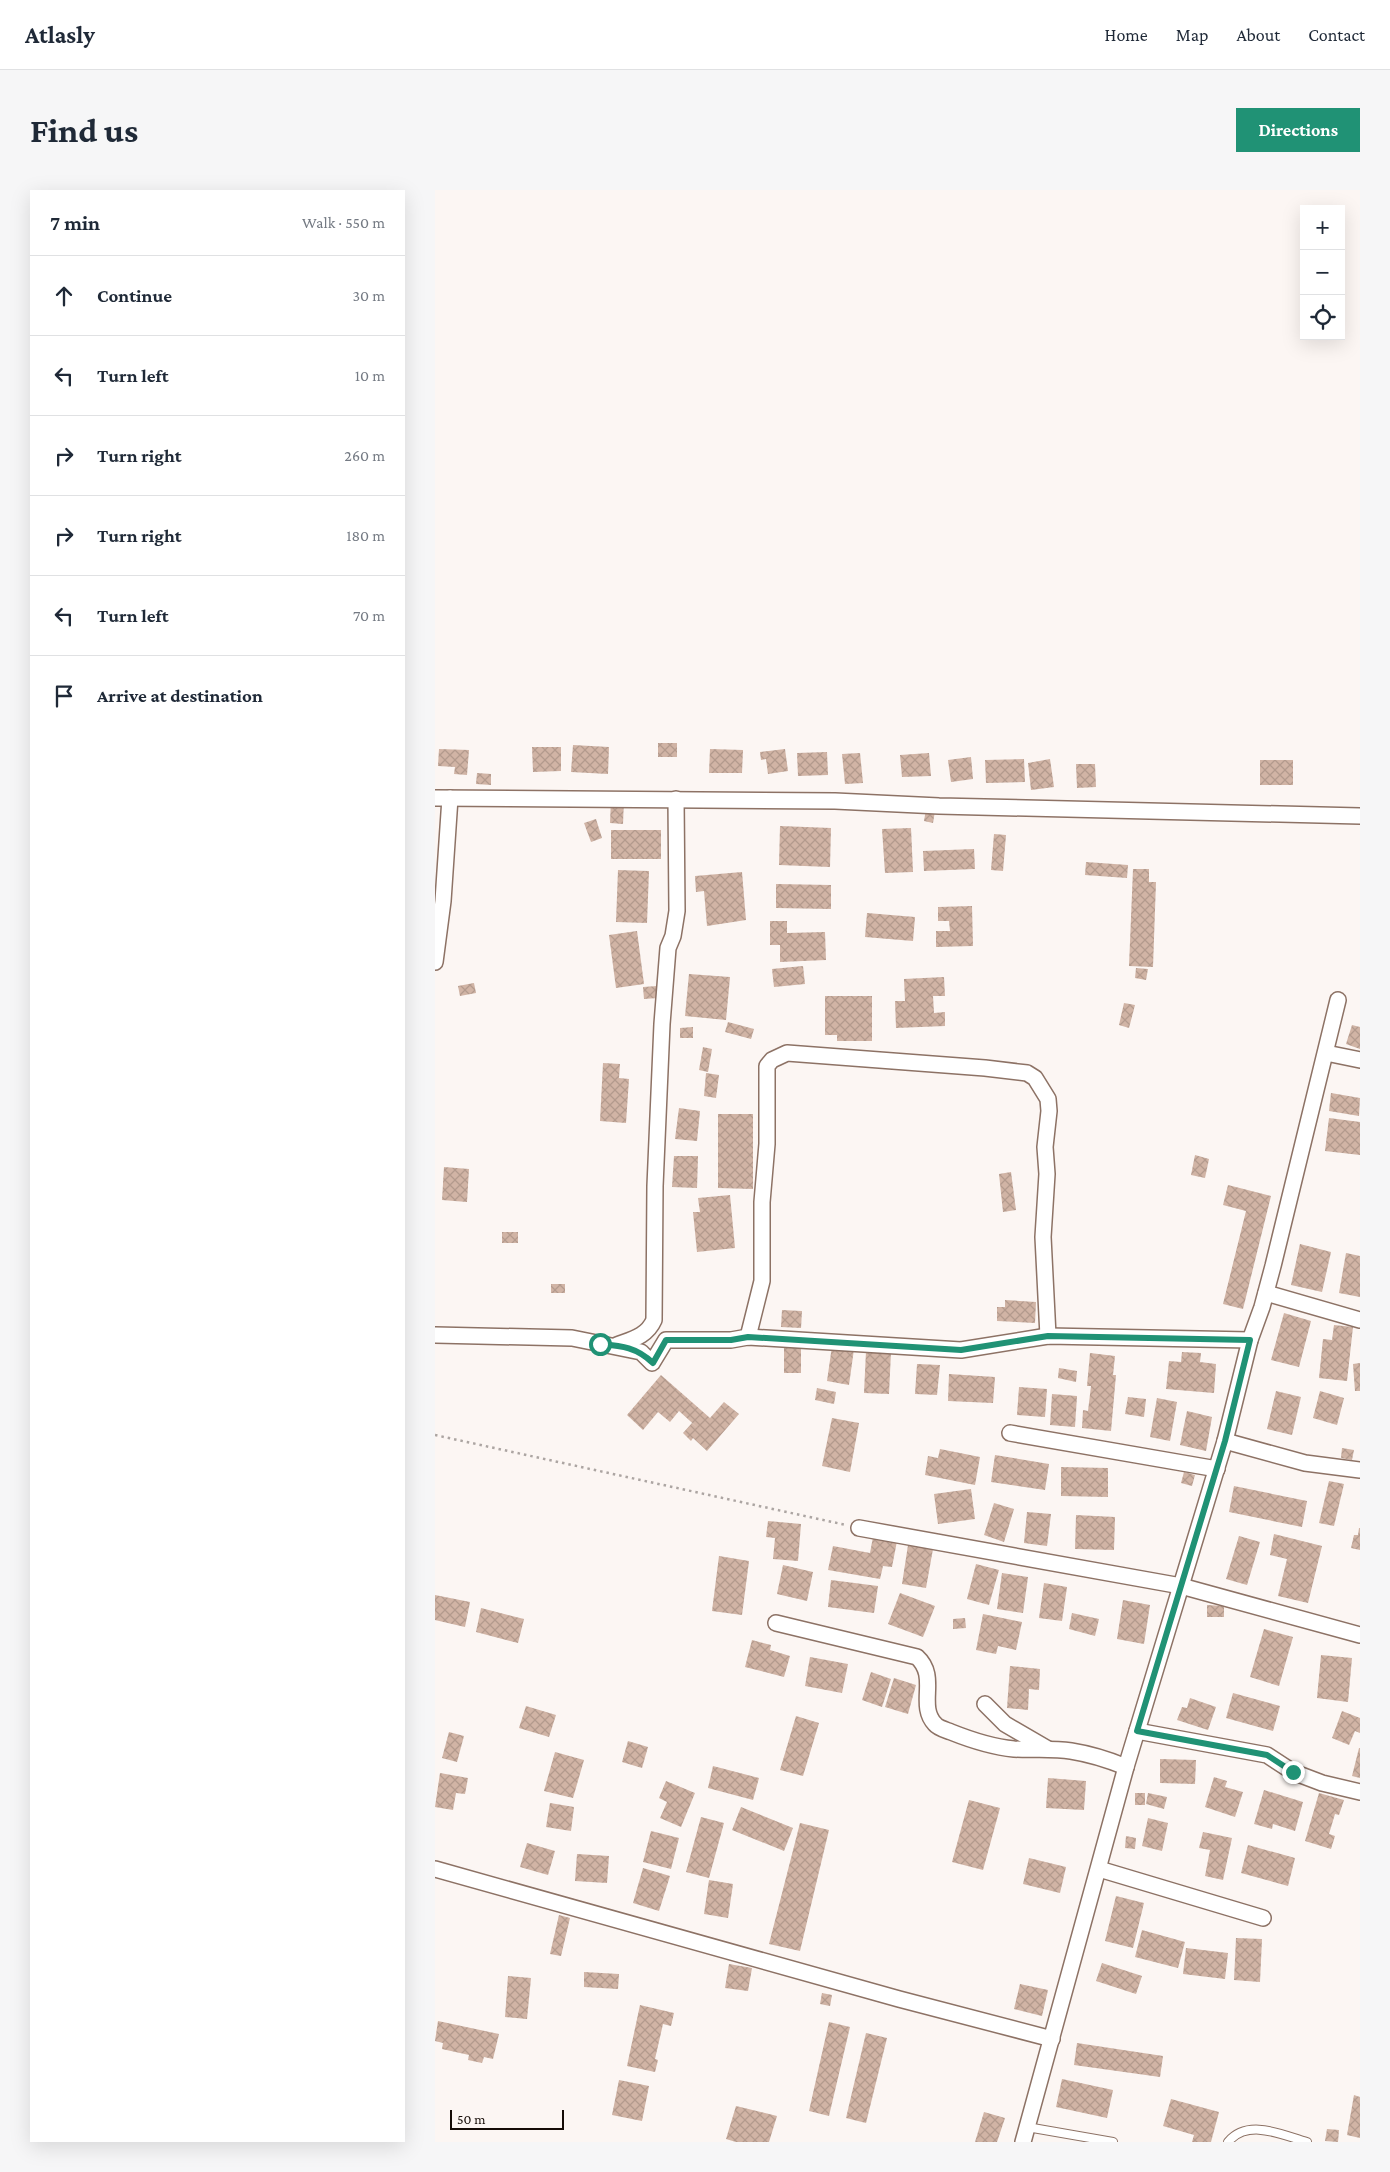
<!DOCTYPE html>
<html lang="en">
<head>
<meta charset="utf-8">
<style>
  body { margin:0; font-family:"Crimson Pro",serif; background:#f6f6f7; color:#1f2937 }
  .controls { position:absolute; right:15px; top:15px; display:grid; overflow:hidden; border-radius:0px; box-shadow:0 5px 20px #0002 }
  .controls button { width:45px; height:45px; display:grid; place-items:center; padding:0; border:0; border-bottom:1px solid #e0e1e3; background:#fff; color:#1f2937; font:25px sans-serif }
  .scale { position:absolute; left:15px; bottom:12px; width:114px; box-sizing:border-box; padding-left:5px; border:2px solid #150c07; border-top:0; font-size:14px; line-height:18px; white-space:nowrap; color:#150c07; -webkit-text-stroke:4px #fcf6f3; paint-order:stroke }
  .stop { position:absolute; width:15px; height:15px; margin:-11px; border:4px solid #209275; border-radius:50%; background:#fff }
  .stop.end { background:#209275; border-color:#fff; box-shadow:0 1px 5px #0008 }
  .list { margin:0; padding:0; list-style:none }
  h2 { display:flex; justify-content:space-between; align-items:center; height:65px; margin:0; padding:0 20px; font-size:21px }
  h2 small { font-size:16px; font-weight:400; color:#747a83 }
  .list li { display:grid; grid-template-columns:32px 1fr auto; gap:15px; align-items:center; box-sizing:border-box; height:80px; padding:0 20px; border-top:1px solid #e0e1e3 }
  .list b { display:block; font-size:19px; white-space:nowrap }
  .list em { font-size:16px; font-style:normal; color:#747a83 }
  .icon { flex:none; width:28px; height:28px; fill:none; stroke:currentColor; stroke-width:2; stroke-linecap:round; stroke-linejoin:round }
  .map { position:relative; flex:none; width:925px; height:1952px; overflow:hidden; border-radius:0px }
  header { display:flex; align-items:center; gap:30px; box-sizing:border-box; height:70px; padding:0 25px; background:#fff; border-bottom:1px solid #e0e1e3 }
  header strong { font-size:24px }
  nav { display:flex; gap:28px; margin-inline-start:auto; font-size:18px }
  .intro { display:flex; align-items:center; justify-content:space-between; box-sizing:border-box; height:120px; padding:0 30px }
  h1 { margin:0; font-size:35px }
  .button { padding:12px 22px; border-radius:0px; background:#209275; color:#fff; font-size:18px; font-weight:700 }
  main { display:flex; gap:30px; padding:0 30px }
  aside { flex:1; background:#fff; border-radius:0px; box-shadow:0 5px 20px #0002 }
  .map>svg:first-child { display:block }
  .building { fill:url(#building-cross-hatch) }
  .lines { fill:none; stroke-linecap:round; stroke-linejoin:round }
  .service-casing { stroke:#8d7265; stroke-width:10 }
  .minor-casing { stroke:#8d7265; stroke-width:18 }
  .path { stroke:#aca5a2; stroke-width:2.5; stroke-dasharray:2.5 4; stroke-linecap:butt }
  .service { stroke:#fff; stroke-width:8 }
  .minor { stroke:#fff; stroke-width:15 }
  .route { stroke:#209275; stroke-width:6 }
</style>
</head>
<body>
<header>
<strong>Atlasly</strong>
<nav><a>Home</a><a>Map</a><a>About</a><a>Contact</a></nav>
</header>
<div class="intro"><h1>Find us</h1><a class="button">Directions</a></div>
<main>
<aside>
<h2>7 min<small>Walk · 550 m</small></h2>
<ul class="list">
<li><svg class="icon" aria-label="ahead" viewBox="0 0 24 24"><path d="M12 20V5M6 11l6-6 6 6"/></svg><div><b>Continue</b></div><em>30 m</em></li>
<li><svg class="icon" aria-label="left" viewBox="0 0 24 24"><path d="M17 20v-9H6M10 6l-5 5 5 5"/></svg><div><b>Turn left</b></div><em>10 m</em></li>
<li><svg class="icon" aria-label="right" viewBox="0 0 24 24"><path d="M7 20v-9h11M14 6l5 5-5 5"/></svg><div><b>Turn right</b></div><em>260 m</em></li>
<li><svg class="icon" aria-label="right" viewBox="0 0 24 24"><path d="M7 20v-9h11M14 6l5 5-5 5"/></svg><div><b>Turn right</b></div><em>180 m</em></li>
<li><svg class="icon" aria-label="left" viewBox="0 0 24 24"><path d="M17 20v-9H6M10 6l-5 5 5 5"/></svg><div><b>Turn left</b></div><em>70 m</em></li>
<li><svg class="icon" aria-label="arrive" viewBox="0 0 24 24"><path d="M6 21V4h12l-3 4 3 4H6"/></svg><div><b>Arrive at destination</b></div></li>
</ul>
</aside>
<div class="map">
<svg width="925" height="1952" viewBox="0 0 925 1952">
  <defs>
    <pattern id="building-cross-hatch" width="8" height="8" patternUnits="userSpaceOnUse" patternTransform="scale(1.25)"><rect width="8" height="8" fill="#d1b4a5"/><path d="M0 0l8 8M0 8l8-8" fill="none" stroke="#b39a8d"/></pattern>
  </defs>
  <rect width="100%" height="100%" fill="#fcf6f3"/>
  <g class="building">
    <rect x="223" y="553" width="19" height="14"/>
    <polygon points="138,555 174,557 173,584 136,582"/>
    <polygon points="97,557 126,557 126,581 98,582"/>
    <polygon points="4,559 34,560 32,585 19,584 20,577 3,576"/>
    <polygon points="275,559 308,560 307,583 274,583"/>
    <polygon points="350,559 353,581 333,584 331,569 326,570 325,562"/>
    <polygon points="392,562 393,585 363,586 362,563"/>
    <polygon points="425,563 428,593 410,594 407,564"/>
    <polygon points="494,563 496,586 467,587 465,565"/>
    <polygon points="536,567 538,589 516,592 513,570"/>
    <polygon points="589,569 590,592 551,593 550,570"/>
    <polygon points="615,569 619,597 596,600 593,573"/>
    <rect x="825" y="570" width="33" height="25"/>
    <polygon points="641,574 660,574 661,597 642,598"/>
    <polygon points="42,583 56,584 56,595 41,594"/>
    <polygon points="176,609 189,609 188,634 175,633"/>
    <polygon points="491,619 500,621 498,633 489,631"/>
    <polygon points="161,629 167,648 156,652 149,633"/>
    <polygon points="345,636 396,638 395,677 344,675"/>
    <polygon points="476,638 478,682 450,683 447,639"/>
    <rect x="176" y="640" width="50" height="29"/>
    <polygon points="559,644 571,645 568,681 556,680"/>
    <polygon points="539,659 540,679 489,681 488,661"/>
    <polygon points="651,672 693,675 692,688 650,685"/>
    <polygon points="698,679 714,679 714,692 721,692 718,777 694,776"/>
    <polygon points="183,680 214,681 212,733 181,732"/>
    <polygon points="307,682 311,730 272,736 269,701 261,702 260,686"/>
    <polygon points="341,694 396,695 396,719 341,718"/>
    <polygon points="537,716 538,756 501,757 501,741 515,741 514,731 503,731 503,717"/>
    <polygon points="432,723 480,727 478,751 430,747"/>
    <polygon points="335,731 352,731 352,743 390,742 391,770 345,772 345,755 335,755"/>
    <polygon points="202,741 209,794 181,798 174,745"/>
    <polygon points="368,776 370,794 339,797 337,779"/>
    <polygon points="701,778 713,779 711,790 700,788"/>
    <polygon points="254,784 295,787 291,830 250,826"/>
    <polygon points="509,787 510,806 498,806 499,823 510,822 510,836 461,838 460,811 470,811 469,789"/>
    <polygon points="39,793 41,803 25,806 23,796"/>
    <polygon points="222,796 223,808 209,809 208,797"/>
    <polygon points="390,806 437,806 437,851 402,851 402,845 390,845"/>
    <polygon points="689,813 700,815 694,838 684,835"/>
    <polygon points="293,832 319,839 316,849 290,842"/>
    <polygon points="917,835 925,837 925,859 911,854"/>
    <polygon points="258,837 258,848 245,848 245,838"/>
    <polygon points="268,857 277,859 273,882 264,880"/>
    <polygon points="168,873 185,874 184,888 194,889 191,933 165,931"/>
    <polygon points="271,883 284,885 281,908 269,906"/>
    <polygon points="896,903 925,908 924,926 894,921"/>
    <polygon points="244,918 265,921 262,951 240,949"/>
    <polygon points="283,924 318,924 318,999 283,998"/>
    <polygon points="894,928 925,932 925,965 890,961"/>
    <polygon points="760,965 774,969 770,988 756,985"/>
    <polygon points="239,966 263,966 262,998 237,997"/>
    <polygon points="9,977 34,979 32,1012 7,1010"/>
    <polygon points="576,982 581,1020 568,1022 564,984"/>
    <polygon points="793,995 836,1006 808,1119 788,1114 811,1021 788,1015"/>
    <polygon points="295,1005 300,1058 262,1062 258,1022 265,1022 263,1008"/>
    <rect x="67" y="1042" width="16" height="11"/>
    <polygon points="865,1054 896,1062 887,1102 856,1095"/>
    <polygon points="911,1063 925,1066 925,1107 904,1103"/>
    <rect x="116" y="1094" width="14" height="9"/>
    <polygon points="570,1110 601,1112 600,1133 562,1131 562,1117 570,1117"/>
    <polygon points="347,1120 367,1121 366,1138 346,1137"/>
    <polygon points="849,1123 876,1131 864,1177 836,1170"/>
    <polygon points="899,1135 918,1137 912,1191 884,1188 888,1149 897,1150"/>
    <rect x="349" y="1152" width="17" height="31"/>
    <polygon points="397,1156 419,1159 414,1195 392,1191"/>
    <polygon points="431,1161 456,1162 454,1204 429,1203"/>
    <polygon points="747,1162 766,1163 765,1172 781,1174 779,1203 731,1199 734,1171 746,1172"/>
    <polygon points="655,1163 680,1166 678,1185 681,1185 676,1241 647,1238 648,1220 653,1221 656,1196 652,1196"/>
    <polygon points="925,1173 925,1201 920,1201 918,1174"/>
    <polygon points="482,1174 505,1175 502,1205 480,1204"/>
    <polygon points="624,1178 642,1181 641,1192 623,1188"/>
    <polygon points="514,1184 560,1187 558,1213 513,1211"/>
    <polygon points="226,1185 275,1228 289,1212 304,1224 272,1261 258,1248 256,1251 248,1243 257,1233 265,1240 244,1221 235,1232 223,1222 208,1240 192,1225"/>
    <polygon points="584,1197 612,1199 610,1227 582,1225"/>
    <polygon points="382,1198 401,1202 399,1214 380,1210"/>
    <polygon points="841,1201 866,1207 857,1245 832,1239"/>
    <polygon points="885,1201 909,1208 902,1235 878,1228"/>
    <polygon points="617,1204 642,1206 640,1237 615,1235"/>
    <polygon points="693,1207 711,1209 709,1227 690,1224"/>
    <polygon points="722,1208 742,1212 735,1251 715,1247"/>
    <polygon points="752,1221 777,1227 771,1261 745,1255"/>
    <polygon points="397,1228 424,1233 415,1282 387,1276"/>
    <polygon points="907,1258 919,1260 917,1270 906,1268"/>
    <polygon points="505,1259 545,1267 540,1295 490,1285 493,1266 503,1268"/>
    <polygon points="560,1265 614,1274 610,1300 556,1292"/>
    <polygon points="626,1277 673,1278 673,1307 626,1306"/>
    <polygon points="749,1282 760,1285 757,1296 746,1293"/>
    <polygon points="894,1291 909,1294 899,1336 884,1333"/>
    <polygon points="799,1296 872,1311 867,1337 794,1322"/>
    <polygon points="536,1299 540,1329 503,1334 499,1304"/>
    <polygon points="559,1313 579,1319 569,1352 549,1345"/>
    <polygon points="592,1322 616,1324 612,1356 589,1353"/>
    <polygon points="641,1325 680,1327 679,1360 640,1359"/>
    <polygon points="333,1331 366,1334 363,1371 338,1369 340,1348 331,1347"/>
    <polygon points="924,1338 925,1338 925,1360 916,1358 919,1345 923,1345"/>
    <polygon points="839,1344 887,1356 873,1413 843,1406 852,1369 835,1365"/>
    <polygon points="804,1346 825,1352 812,1395 791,1389"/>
    <polygon points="438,1347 462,1351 457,1377 448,1376 445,1389 393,1380 398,1356 435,1363"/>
    <polygon points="473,1355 498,1359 491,1398 467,1394"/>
    <polygon points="284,1366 314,1371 307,1425 277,1421"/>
    <polygon points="541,1374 564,1380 554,1415 532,1409"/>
    <polygon points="348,1375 378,1382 372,1411 342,1404"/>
    <polygon points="567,1383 593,1387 588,1423 562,1419"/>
    <polygon points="396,1390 443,1396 439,1423 393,1417"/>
    <polygon points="609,1393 632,1397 627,1431 604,1428"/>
    <polygon points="465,1403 500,1416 488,1447 453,1434"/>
    <polygon points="0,1405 35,1412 30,1437 0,1430"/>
    <polygon points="688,1410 715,1415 709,1454 682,1449"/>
    <polygon points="772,1415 789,1416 789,1427 772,1427"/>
    <polygon points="46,1418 89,1429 83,1453 41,1442"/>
    <polygon points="637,1423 664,1429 660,1446 634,1439"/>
    <polygon points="548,1424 587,1432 581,1460 563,1456 561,1464 541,1460"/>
    <polygon points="530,1428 531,1438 518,1439 518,1429"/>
    <polygon points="829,1439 858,1447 844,1496 815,1487"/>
    <polygon points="317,1450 336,1455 335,1460 355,1466 349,1487 310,1477"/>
    <polygon points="886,1465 917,1468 913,1512 882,1508"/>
    <polygon points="375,1467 413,1474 407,1503 370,1496"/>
    <polygon points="575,1476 605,1479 604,1500 594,1499 593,1520 572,1518"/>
    <polygon points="436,1482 456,1489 447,1517 427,1510"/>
    <polygon points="459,1488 481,1495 473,1524 450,1517"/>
    <polygon points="798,1503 845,1516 838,1541 791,1528"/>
    <polygon points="755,1508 781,1517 773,1540 742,1530 747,1517 752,1518"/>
    <polygon points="91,1516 121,1525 114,1547 84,1538"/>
    <polygon points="907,1521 925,1528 925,1543 920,1541 914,1555 897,1548"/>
    <polygon points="361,1526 384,1533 368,1586 345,1580"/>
    <polygon points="14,1542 29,1546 22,1572 7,1568"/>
    <polygon points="193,1551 213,1557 207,1578 187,1572"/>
    <polygon points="924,1558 925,1558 925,1588 917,1586"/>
    <polygon points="120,1562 149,1570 138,1608 109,1601"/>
    <polygon points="725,1569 761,1570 760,1594 725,1593"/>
    <polygon points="278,1576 324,1588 318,1610 273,1598"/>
    <polygon points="5,1583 33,1588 30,1604 21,1603 18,1620 0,1617"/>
    <polygon points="779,1587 792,1591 790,1597 808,1602 800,1627 770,1617"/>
    <polygon points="613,1588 651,1591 649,1620 611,1618"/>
    <polygon points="231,1591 260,1603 246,1637 225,1628 232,1612 224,1608"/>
    <polygon points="829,1600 868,1612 860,1641 838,1634 837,1639 819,1634"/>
    <rect x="700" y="1603" width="10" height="12"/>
    <polygon points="713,1603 732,1607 729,1619 711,1614"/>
    <polygon points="884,1603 909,1610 904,1625 900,1624 894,1644 900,1646 896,1659 870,1651"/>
    <polygon points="534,1610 565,1618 548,1680 517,1672"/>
    <polygon points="115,1613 139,1617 136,1641 111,1637"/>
    <polygon points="306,1617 358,1638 349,1661 297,1640"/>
    <polygon points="266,1627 289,1633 274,1688 251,1682"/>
    <polygon points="713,1628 733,1633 727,1661 707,1656"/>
    <polygon points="365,1633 394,1640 365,1761 334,1754"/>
    <polygon points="216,1641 244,1648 236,1679 208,1672"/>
    <polygon points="768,1642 797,1648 788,1690 770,1686 775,1660 764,1658"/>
    <polygon points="691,1646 701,1648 700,1659 690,1658"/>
    <polygon points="92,1653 120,1661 113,1685 85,1677"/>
    <polygon points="813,1655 860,1668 853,1696 806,1683"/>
    <polygon points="142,1664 174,1666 172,1693 140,1691"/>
    <polygon points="594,1668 631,1677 625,1703 588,1694"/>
    <polygon points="208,1678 235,1686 224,1721 198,1713"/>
    <polygon points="274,1690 298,1694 293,1728 269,1724"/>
    <polygon points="681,1706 709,1713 698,1758 670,1751"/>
    <polygon points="124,1725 135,1728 126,1766 115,1764"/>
    <polygon points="707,1740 750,1752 743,1778 700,1767"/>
    <polygon points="801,1748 827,1749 825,1792 799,1790"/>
    <polygon points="751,1758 793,1763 790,1789 748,1784"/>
    <polygon points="667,1773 707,1786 701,1804 661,1791"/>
    <polygon points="294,1774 317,1778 313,1801 290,1798"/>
    <polygon points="149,1782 184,1784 183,1799 149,1797"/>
    <polygon points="73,1786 96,1788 92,1829 70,1827"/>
    <polygon points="585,1794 613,1800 607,1826 579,1819"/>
    <polygon points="387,1803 397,1805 395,1816 385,1814"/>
    <polygon points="205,1815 239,1823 236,1836 228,1834 220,1869 223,1870 220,1882 192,1876"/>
    <polygon points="3,1831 64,1844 58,1869 49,1867 47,1873 33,1870 34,1865 7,1859 8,1853 0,1851"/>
    <polygon points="394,1832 415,1837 394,1926 374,1921"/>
    <polygon points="431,1843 452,1848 431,1933 411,1928"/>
    <polygon points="642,1853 728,1866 725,1887 639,1875"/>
    <polygon points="627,1889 678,1900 672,1928 621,1917"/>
    <polygon points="184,1890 214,1896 207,1931 177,1925"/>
    <polygon points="919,1905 925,1907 925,1948 912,1945"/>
    <polygon points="736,1909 784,1922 776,1952 757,1952 759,1945 728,1936"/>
    <polygon points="301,1916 342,1926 334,1952 301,1952 291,1949"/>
    <polygon points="549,1922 570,1928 562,1952 540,1952"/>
    <polygon points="892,1939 904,1940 903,1952 890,1951"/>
  </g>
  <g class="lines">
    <defs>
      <g id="service">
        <polyline points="592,1937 678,1952"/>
        <path d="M793 1952C813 1928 847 1945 872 1952"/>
      </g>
      <g id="minor">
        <polyline points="0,608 400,611 504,616 925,626"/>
        <polyline points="0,772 8,711 15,608"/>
        <polyline points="891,863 925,870"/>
        <polyline points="831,1103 925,1130"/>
        <polyline points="0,1145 137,1148 206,1162 217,1173 231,1150 296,1150 313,1147 526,1160 613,1146 815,1150"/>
        <polyline points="313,1147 327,1091 327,1012 332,954 332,876 337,870 352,863 550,878 592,883 600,888 613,909 614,921 610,957 612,984 608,1047 613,1146"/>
        <path d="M182 1155C198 1149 212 1146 219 1130L220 996 227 834 233 758 238 746 242 721 241 609"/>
        <polyline points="575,1243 782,1279"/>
        <polyline points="790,1251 870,1273 925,1280"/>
        <polyline points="424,1338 746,1396 925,1445"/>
        <path d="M341 1433 482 1467C504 1487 482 1515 500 1534 503 1538 511 1540 516 1542 536 1550 558 1557 579 1559 598 1560 618 1558 636 1561 655 1564 674 1570 691 1577"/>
        <polyline points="550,1514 570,1534 613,1559"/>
        <polyline points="702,1541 832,1565 858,1582 887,1593 925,1602"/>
        <polyline points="0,1679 464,1809 617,1849"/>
        <polyline points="664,1679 828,1728"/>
        <polyline points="588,1952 691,1577 790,1251 815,1150 827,1117 838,1076 903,810"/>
      </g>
    </defs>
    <use href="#service" class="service-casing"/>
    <use href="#minor" class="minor-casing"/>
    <polyline class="path" points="0,1245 411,1335"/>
    <use href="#service" class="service"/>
    <use href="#minor" class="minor"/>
  </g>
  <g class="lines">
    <path class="route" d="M165 1154C187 1156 201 1157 218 1173L231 1150H296L313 1147 526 1160 613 1146 815 1150 790 1251 702 1541 832 1565 858 1582"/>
  </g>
</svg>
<div class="controls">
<button>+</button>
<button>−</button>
<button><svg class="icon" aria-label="locate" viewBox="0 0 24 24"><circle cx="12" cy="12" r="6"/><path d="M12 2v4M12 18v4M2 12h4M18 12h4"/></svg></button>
</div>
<div class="scale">50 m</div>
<div class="stop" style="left:165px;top:1154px"></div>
<div class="stop end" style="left:858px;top:1582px"></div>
</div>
</main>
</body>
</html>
